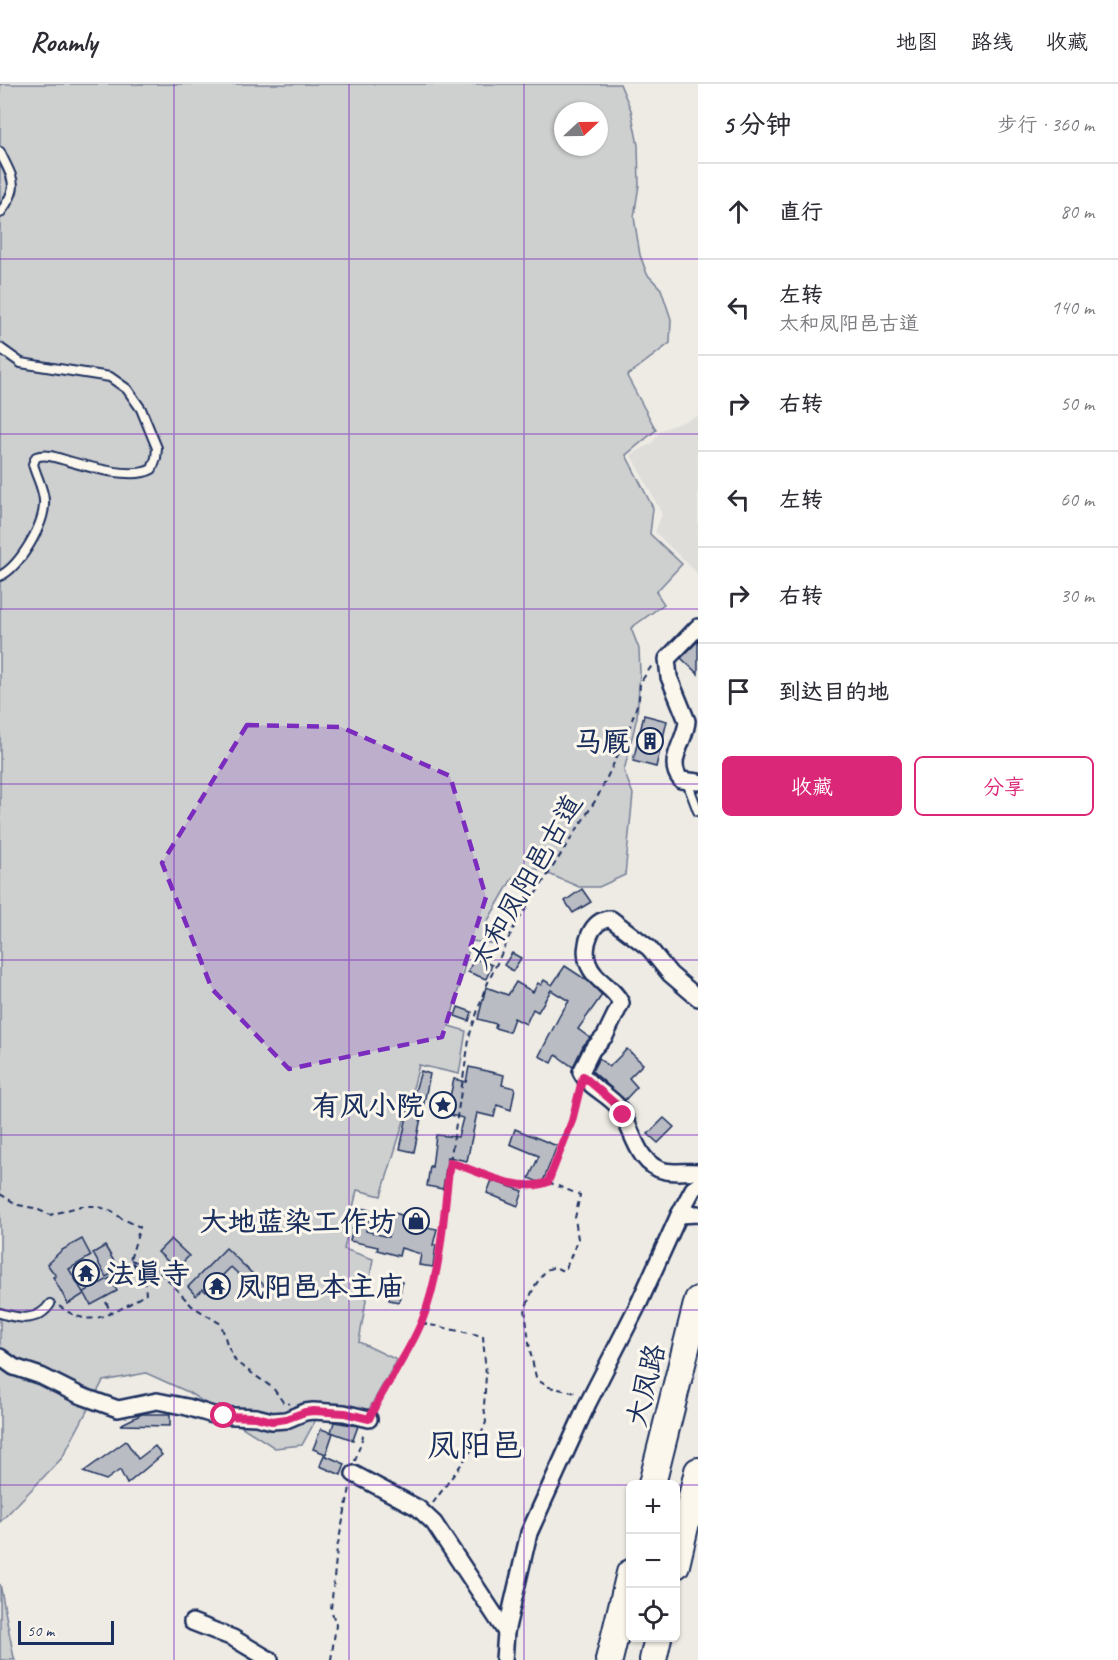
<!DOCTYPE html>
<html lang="zh">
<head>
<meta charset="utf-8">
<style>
  body { margin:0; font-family:Caveat,"LXGW WenKai TC",sans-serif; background:#f2f2f3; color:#2b2b33 }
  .controls { position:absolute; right:18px; bottom:18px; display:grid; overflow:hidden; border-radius:9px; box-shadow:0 2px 4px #0004 }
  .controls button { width:54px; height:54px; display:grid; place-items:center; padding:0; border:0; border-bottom:2px solid #e1e1e2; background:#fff; color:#2b2b33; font:30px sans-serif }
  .compass { position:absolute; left:554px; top:18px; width:54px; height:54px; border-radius:50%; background:#fff; box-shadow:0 2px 4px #0004; rotate:68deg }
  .scale { position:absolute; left:18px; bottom:15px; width:96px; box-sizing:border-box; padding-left:6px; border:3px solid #1b2f5e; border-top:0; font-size:16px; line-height:21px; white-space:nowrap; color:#1b2f5e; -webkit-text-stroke:4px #fbf7ec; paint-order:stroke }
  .stop { position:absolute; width:18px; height:18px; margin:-14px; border:4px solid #db2777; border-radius:50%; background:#fff }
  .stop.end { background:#db2777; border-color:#fff; box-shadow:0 2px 6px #0008 }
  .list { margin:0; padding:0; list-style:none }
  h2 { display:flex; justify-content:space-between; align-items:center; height:78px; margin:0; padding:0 24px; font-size:26px }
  h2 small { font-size:20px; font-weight:400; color:#7c7c81 }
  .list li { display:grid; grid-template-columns:39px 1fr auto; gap:18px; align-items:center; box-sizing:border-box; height:96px; padding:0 24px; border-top:2px solid #e1e1e2 }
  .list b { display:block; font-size:22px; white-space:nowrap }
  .list p { margin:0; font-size:20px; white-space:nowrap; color:#7c7c81 }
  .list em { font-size:20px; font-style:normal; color:#7c7c81 }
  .actions { display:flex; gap:12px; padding:18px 24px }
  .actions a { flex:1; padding:14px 0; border:2px solid #db2777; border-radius:9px; text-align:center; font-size:21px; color:#db2777 }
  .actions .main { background:#db2777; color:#fff }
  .icon { flex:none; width:33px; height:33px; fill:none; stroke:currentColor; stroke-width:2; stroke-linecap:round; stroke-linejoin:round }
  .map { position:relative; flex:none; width:698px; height:1576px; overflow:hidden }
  header { display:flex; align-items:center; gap:36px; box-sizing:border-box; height:84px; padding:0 30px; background:#fff; border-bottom:2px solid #e1e1e2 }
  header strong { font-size:28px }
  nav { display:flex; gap:33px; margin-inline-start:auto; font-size:21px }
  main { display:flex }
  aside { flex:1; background:#fff }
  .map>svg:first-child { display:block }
  .built { fill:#deddda }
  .green { fill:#cecfcf; stroke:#747f96; stroke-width:1.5; fill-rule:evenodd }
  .building { fill:#b9bcc3; stroke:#1b2f5e; stroke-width:1.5 }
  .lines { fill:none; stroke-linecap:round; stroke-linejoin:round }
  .service-casing { stroke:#1b2f5e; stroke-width:12 }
  .minor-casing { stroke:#1b2f5e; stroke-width:20 }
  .trunk-casing { stroke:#1b2f5e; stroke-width:30 }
  .path { stroke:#1b2f5e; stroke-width:2; stroke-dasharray:6 4.5; stroke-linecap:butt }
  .service { stroke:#fbf7ec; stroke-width:8 }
  .minor { stroke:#fbf7ec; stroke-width:15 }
  .trunk { stroke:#fbf7ec; stroke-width:26 }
  .route { stroke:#db2777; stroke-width:8 }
  .marked { fill:#7b2cbf; fill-opacity:0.2; stroke:#7b2cbf; stroke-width:4.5; stroke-dasharray:12 8; stroke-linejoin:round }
  .grid { fill:none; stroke:#7b2cbf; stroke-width:1.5; stroke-opacity:0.55 }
  .labels { text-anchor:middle; stroke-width:6; stroke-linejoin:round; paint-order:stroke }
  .poi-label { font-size:28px; font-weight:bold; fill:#1b2f5e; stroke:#fbf7ec; text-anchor:end }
  .street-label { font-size:28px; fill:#1b2f5e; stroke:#fbf7ec }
  .quarter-label { font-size:32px; fill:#1b2f5e; stroke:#fbf7ec }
</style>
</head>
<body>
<header>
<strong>Roamly</strong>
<nav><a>地图</a><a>路线</a><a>收藏</a></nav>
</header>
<main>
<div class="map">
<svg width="698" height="1576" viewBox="0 0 698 1576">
  <rect width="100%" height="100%" fill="#eeebe4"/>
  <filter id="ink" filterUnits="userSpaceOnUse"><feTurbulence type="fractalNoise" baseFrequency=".0167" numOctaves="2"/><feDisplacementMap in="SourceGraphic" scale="12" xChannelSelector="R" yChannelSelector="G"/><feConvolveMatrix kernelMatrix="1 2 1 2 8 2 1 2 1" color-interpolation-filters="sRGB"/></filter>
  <g filter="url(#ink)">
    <polygon class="built" points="698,332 698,490 655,448 662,430 631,371 652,359 661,346"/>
    <g class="green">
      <path d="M0 0H620L631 26 638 61 639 101 634 133 640 171 647 190 661 205 671 235 670 259 627 292 656 346 626 371 653 424 650 450 682 480 656 508 664 520 631 544 639 565 640 588 637 633 624 687 633 710 625 791 599 803H579L535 784 513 793 487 838 499 855 496 860 471 857 449 942 466 947 459 990 419 981 407 1027 381 1112 357 1106 344 1165 373 1175 359 1258 397 1276 368 1327 325 1319 302 1361 275 1364 188 1308 146 1289 103 1297 62 1374 0 1438ZM563 27H599V63H563Z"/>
      <polygon points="0,1500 14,1574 15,1576 0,1576"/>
    </g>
    <g class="building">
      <polygon points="698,557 698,590 681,574"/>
      <polygon points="644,631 667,637 656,683 633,677"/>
      <polygon points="582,805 591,818 573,829 565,817"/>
      <polygon points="512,869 521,874 513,887 504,881"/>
      <polygon points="474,874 492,881 486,895 468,888"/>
      <polygon points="565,882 588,897 602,911 578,945 590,954 583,962 573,983 556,971 552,979 539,972 560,931 569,917 551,906 538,928 533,925 526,940 514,934 509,948 495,944 496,940 478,935 486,903 508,911 516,898 533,908 538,899 541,901 544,896 552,901"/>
      <polygon points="458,923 472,928 469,937 455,932"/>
      <polygon points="627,965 643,980 629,994 637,1003 625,1016 592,987 599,974 609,983"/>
      <polygon points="469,983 504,991 502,1001 515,1004 511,1026 497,1021 494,1033 477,1029 467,1077 448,1073 443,1105 427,1102 430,1082 432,1083 436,1051 458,1053 463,1034 446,1030 454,995 466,998"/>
      <polygon points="421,987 430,990 414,1068 400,1065 406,1037"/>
      <polygon points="664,1034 674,1043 658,1059 648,1050"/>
      <polygon points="515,1045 557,1062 542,1100 529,1094 539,1072 510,1060"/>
      <polygon points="492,1096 523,1107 518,1122 487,1109"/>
      <polygon points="357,1123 370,1126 366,1147 388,1153 394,1129 409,1133 410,1131 423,1133 421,1142 437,1145 433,1161 436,1161 433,1183 419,1181 421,1170 401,1164 399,1172 377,1166 378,1163 350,1157"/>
      <polygon points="82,1155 91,1172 69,1185 84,1210 68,1220 53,1193 56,1192 47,1180 62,1166"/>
      <polygon points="171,1155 189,1172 176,1185 158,1168"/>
      <polygon points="105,1162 119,1186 106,1193 93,1169"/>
      <polygon points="226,1164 266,1203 259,1210 231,1183 206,1208 203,1205 196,1212 188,1203"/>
      <polygon points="110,1194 117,1207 91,1221 84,1208"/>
      <polygon points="391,1197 402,1198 399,1218 389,1216"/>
      <polygon points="142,1330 170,1330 170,1342 120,1341"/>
      <polygon points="334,1338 358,1342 353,1356 331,1348"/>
      <polygon points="321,1345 333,1349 326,1370 313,1365"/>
      <polygon points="126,1357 138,1375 155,1362 162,1371 127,1400 120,1386 106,1396 83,1388"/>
      <polygon points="324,1371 345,1380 341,1391 320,1382"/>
    </g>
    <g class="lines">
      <defs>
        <g id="service">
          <path d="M0 68C13 96 21 101 0 129"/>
          <path d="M0 264 21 279 110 293 127 305 141 325 157 364 156 374 152 385C133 396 89 383 68 377 58 374 46 369 36 373L33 380C36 392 43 403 44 416 46 439 20 482 0 492"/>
          <polyline points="687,698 698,727"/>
          <path d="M0 1229C19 1235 38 1238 50 1220"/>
        </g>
        <g id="minor">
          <path d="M698 543 667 575 669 593 687 637C686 657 665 677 681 696L698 698"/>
          <path d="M698 914 670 890 649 864 611 835C591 834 582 863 588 879 594 897 614 903 621 919L605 952 592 966 581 988C589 1004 609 1010 619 1024 633 1044 636 1081 665 1087 675 1089 687 1087 698 1088"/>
          <polyline points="679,1131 698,1130"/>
          <polyline points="0,1273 14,1283 41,1292 79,1311 118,1325 157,1317 187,1323 213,1331 256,1333 272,1337 286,1336 305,1328 313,1327 344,1329 369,1335"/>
          <polyline points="354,1390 418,1424 434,1439 506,1548"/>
          <polyline points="192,1538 233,1554 270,1576"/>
          <polyline points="504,1576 506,1548 529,1449 588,1319 639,1219 679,1131 693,1105 698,1101"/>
        </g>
        <g id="trunk">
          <polyline points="652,1400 698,1216"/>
          <polyline points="676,1481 698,1387"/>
          <polyline points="609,1576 630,1489"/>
          <polyline points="653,1576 658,1554"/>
        </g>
      </defs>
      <use href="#service" class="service-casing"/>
      <use href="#minor" class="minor-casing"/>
      <use href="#trunk" class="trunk-casing"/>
      <g class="path">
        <path d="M450 1078C478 1088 520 1110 548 1098L572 1037 579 1009"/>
        <polyline points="548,1098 580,1111 575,1134 578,1155 566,1184 563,1187 555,1183 546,1186 534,1203 525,1225 530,1267 536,1293 539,1297 549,1303 577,1309"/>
        <path d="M0 1110 18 1121 34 1124 50 1131 81 1122H96L112 1127 121 1134 140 1143 130 1176 144 1192 146 1210C128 1220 102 1240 80 1233 72 1231 65 1226 59 1222"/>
        <polyline points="131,1176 154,1185 165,1193 192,1222 221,1240 227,1260 236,1278 273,1304 283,1318 290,1320"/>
        <polyline points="88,1185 95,1199"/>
        <polyline points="106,1218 111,1229"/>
        <polyline points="421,1239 483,1252 486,1291 484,1322 486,1338 479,1356 433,1419"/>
        <polyline points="374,1324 421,1239 429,1216 438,1176 450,1078 470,950 484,907 513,845 597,714 626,654 639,615 640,599 653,580"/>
        <polyline points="355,1377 364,1349"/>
        <polyline points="331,1576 336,1541 331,1525 337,1464 350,1404"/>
      </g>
      <use href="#service" class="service"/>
      <use href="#minor" class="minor"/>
      <use href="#trunk" class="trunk"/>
    </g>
  </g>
  <g class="lines" filter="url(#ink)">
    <path class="route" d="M224 1332 256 1333 272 1337 286 1335 305 1328 313 1327 345 1329 369 1335C384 1301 408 1272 422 1237 442 1187 443 1131 450 1078 478 1087 520 1110 548 1098L572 1037 583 992 618 1022 623 1031"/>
  </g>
  <path class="marked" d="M247 641 341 643 450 692 486 813 442 953 289 985 212 905 162 779Z"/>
  <path class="grid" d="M174 0V1576M349 0V1576M524 0V1576M0 175H698M0 350H698M0 525H698M0 700H698M0 876H698M0 1051H698M0 1226H698M0 1401H630M676 1401H698"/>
  <defs>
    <symbol id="building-ring" viewBox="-11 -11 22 22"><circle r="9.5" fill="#fbf7ec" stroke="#1b2f5e" stroke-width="1.5"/><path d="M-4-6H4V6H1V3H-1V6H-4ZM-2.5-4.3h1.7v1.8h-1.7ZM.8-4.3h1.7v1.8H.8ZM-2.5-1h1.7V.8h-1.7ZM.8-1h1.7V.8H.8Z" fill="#1b2f5e"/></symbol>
    <symbol id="sight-ring" viewBox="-11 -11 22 22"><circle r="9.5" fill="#fbf7ec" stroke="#1b2f5e" stroke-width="1.5"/><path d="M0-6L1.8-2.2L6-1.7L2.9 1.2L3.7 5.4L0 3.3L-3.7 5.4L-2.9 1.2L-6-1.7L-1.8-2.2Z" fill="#1b2f5e"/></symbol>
    <symbol id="shop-ring" viewBox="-11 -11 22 22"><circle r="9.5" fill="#fbf7ec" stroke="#1b2f5e" stroke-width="1.5"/><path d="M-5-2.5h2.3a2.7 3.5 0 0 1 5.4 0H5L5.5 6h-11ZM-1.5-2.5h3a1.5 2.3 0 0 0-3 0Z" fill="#1b2f5e"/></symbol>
    <symbol id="temple-ring" viewBox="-11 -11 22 22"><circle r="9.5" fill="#fbf7ec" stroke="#1b2f5e" stroke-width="1.5"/><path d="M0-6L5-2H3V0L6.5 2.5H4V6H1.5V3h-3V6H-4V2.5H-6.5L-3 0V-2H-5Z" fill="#1b2f5e"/></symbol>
  </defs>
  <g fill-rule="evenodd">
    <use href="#building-ring" x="635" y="642" width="30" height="30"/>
    <use href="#sight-ring" x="428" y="1006" width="30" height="30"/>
    <use href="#shop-ring" x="401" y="1122" width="30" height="30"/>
    <use href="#temple-ring" x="71" y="1174" width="30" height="30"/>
    <use href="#temple-ring" x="202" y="1187" width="30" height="30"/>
  </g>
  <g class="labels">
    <g class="poi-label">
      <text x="630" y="667">马厩</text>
      <text x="424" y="1031">有风小院</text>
      <text x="396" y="1147">大地蓝染工作坊</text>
      <text x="106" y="1199" text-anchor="start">法真寺</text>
      <text x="236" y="1212" text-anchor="start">凤阳邑本主庙</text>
    </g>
    <g class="street-label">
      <text transform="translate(525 797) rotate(-60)" y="10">太和凤阳邑古道</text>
      <text transform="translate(645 1301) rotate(-76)" y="10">大凤路</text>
    </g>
    <g class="quarter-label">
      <text x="475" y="1372">凤阳邑</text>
    </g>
  </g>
</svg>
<div class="controls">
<button>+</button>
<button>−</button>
<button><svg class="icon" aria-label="locate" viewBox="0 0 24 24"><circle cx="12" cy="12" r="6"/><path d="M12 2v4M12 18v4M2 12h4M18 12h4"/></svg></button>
</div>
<svg class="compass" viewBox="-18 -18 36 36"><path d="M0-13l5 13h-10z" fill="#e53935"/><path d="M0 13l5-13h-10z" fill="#7c7c81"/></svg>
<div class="scale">50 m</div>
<div class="stop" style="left:224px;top:1332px"></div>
<div class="stop end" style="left:623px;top:1031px"></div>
</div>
<aside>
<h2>5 分钟<small>步行 · 360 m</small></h2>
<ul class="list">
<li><svg class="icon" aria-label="ahead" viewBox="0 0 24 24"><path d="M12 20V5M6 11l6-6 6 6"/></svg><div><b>直行</b></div><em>80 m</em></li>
<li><svg class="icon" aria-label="left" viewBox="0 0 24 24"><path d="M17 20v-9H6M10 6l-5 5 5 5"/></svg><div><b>左转</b><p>太和凤阳邑古道</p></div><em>140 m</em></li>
<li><svg class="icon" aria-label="right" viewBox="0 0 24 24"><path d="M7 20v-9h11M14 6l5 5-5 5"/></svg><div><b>右转</b></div><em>50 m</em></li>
<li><svg class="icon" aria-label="left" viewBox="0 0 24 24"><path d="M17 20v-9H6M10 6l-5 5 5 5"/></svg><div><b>左转</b></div><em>60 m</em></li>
<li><svg class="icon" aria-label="right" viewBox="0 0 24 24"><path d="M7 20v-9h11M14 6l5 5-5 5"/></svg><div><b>右转</b></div><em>30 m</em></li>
<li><svg class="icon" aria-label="arrive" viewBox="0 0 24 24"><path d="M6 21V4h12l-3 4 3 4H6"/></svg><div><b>到达目的地</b></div></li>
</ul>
<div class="actions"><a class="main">收藏</a><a>分享</a></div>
</aside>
</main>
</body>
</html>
